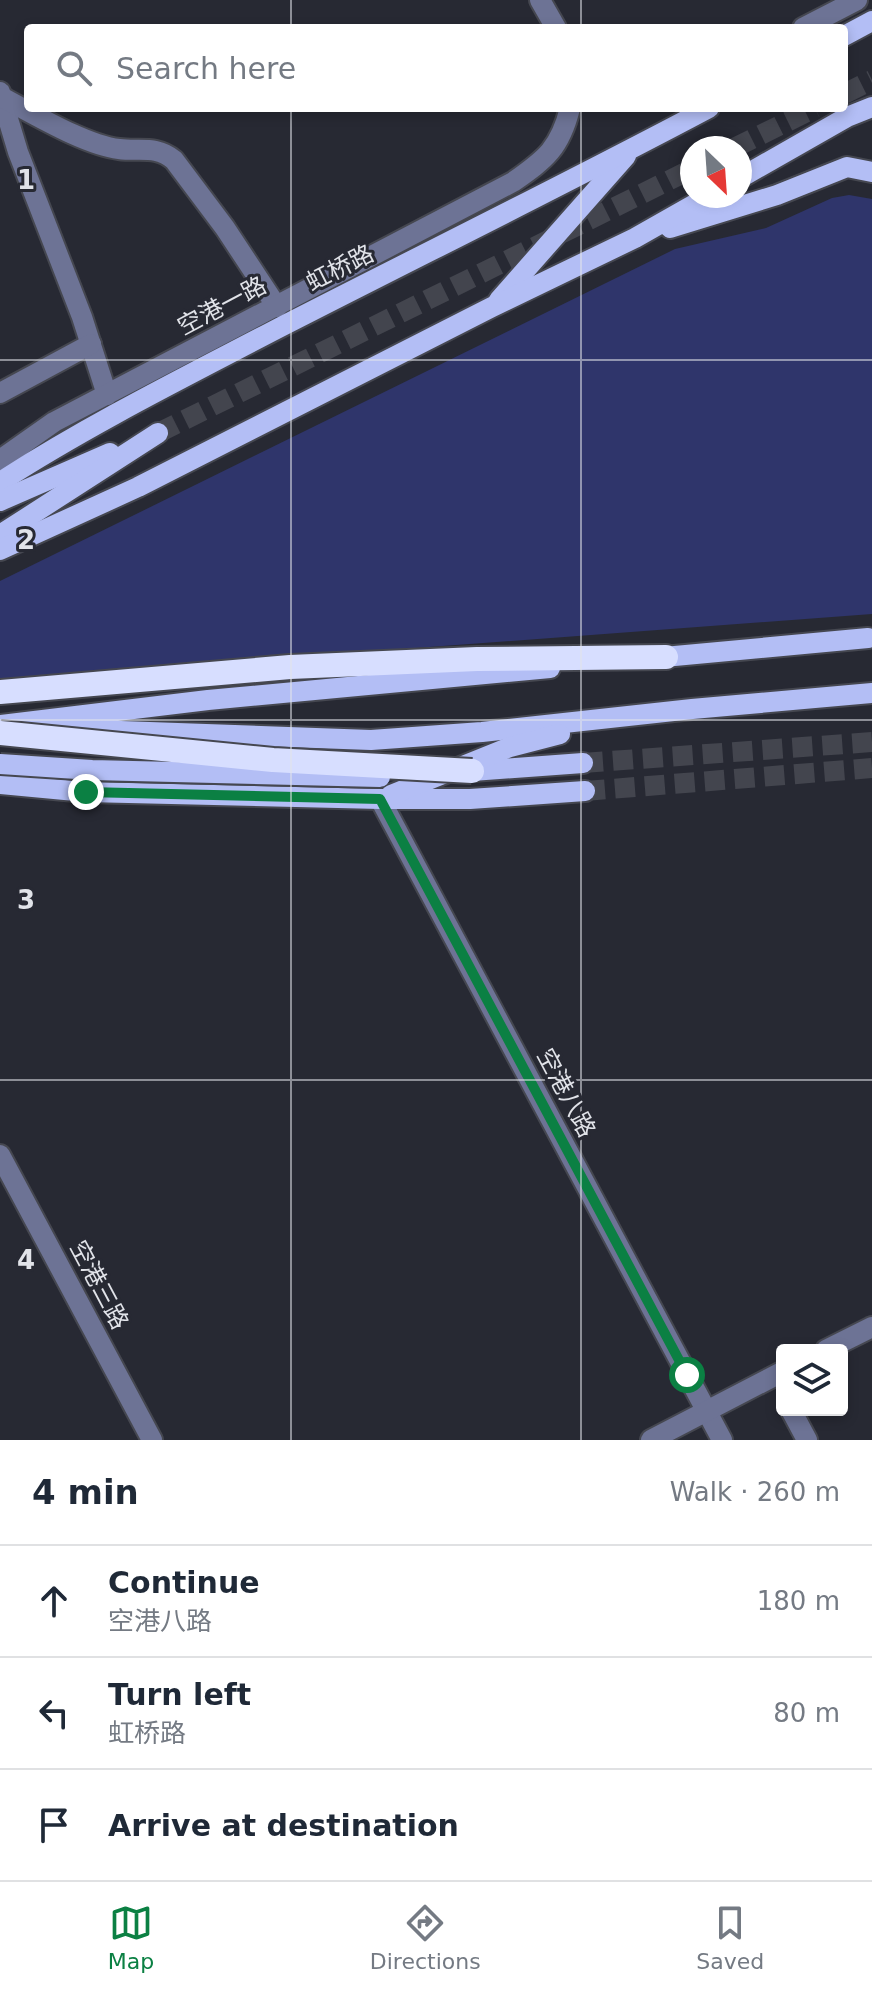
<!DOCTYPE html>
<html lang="en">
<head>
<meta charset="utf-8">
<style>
  body { margin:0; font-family:"DejaVu Sans","Noto Sans SC",sans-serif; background:#f2f2f3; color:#1f2937 }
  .controls { position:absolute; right:24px; bottom:24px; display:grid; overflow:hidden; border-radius:8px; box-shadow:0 4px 12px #0003 }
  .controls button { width:72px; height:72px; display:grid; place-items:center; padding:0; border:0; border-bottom:2px solid #e0e1e3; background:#fff; color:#1f2937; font:40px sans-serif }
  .compass { position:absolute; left:680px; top:136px; width:72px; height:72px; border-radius:50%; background:#fff; box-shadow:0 4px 12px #0003; rotate:155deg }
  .stop { position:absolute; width:24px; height:24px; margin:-18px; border:6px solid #0b8043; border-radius:50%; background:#fff }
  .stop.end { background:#0b8043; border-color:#fff; box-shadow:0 2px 8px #0008 }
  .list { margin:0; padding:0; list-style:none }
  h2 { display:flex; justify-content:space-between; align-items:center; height:104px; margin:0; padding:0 32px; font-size:34px }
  h2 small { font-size:26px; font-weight:400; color:#747a83 }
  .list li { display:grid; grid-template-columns:52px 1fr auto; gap:24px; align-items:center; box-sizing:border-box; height:112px; padding:0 32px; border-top:2px solid #e0e1e3 }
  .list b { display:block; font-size:30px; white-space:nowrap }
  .list p { margin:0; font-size:26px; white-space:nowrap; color:#747a83 }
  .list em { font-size:26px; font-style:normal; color:#747a83 }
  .icon { flex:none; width:44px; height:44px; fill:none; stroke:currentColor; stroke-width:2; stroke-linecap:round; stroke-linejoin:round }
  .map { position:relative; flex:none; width:872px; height:1440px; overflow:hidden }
  .search { position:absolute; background:#fff; box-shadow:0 4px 12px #0003; left:24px; right:24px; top:24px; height:88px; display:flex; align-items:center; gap:20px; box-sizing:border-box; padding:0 28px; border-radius:8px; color:#747a83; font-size:30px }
  .sheet { height:440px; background:#fff }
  nav { display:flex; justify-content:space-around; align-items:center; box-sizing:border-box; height:112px; border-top:2px solid #e0e1e3; background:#fff; font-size:22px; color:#747a83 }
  nav a { display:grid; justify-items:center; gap:4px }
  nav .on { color:#0b8043 }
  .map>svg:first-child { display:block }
  .green { fill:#2f356b }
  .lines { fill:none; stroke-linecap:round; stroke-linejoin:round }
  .major-tunnel { stroke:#43454e; stroke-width:20; stroke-dasharray:20 10; stroke-linecap:butt }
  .minor-casing { stroke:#454750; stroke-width:24 }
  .major-casing { stroke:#454750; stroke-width:24 }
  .highway-casing { stroke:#454750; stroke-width:28 }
  .minor { stroke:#6d7395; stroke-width:20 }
  .major { stroke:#b3bef5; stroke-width:20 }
  .highway { stroke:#d7deff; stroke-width:24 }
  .major-bridge-casing { stroke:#454750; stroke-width:24; stroke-linecap:butt }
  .highway-bridge-casing { stroke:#454750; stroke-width:28; stroke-linecap:butt }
  .major-bridge { stroke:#b3bef5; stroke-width:20 }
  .highway-bridge { stroke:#d7deff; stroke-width:24 }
  .route { stroke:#0b8043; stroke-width:10 }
  .grid { fill:none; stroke:#e1e3e9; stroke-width:2; stroke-opacity:0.55 }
  .labels { text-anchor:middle; stroke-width:6; stroke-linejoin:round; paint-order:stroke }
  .street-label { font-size:24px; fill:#e1e3e9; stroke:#272933 }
  .grid-label { font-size:26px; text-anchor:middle; font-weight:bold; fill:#e1e3e9; stroke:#272933; stroke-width:6; stroke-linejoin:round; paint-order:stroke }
</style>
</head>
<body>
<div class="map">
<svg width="872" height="1440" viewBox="0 0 872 1440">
  <rect width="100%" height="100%" fill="#272933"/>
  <polygon class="green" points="849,195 872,199 872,614 0,679 0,581 675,249 766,228 832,198"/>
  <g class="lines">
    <g class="major-tunnel">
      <polyline points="844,94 872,80"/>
      <polyline points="734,148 815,108"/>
      <polyline points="158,433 692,169"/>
      <polyline points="583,763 872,742"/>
      <polyline points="585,791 872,768"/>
    </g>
    <defs>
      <g id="minor">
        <polyline points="540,0 556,28"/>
        <polyline points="803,28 857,0"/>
        <polyline points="0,92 18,152 82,317 107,395"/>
        <path d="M3 98C34 114 85 145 119 149 140 152 156 145 174 160L225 228 277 307"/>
        <polyline points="0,393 91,344"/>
        <path d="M0 460 54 422 513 182C546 159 560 148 570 108"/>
        <polyline points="380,799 722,1440"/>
        <polyline points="0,1155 152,1440"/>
        <polyline points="826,1350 872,1327"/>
        <polyline points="791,1410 807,1440"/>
        <polyline points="651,1440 782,1372"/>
      </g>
      <g id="major">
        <polyline points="844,36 872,21"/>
        <polyline points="740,178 847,117 872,107"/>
        <polyline points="670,228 777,195 847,167 872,172"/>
        <polyline points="499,300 626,156"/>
        <path d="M0 482C87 426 179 380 271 332 417 257 564 185 709 108"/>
        <polyline points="0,501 110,453"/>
        <polyline points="0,535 158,433"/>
        <polyline points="0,550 138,487 492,307 635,238 709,196"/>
        <polyline points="653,658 868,638"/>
        <polyline points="1,725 208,700 550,668"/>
        <polyline points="64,729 371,740 482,732 692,709 872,693"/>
        <polyline points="472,771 583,763"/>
        <polyline points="0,784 86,792 380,799 470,799 585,791"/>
        <polyline points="391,795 510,747 560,734"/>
      </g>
      <polyline id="highway" points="0,692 290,667 477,659 666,657"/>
    </defs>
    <use href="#minor" class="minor-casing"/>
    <use href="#major" class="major-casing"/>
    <use href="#highway" class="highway-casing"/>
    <use href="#minor" class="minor"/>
    <use href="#major" class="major"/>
    <use href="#highway" class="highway"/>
    <defs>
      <polyline id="major-bridge" points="0,764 92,770 380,777"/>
      <polyline id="highway-bridge" points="0,733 273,760 472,771"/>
    </defs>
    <use href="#major-bridge" class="major-bridge-casing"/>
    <use href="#highway-bridge" class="highway-bridge-casing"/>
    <use href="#major-bridge" class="major-bridge"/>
    <use href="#highway-bridge" class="highway-bridge"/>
  </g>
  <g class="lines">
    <polyline class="route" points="86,792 380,799 687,1375"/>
  </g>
  <path class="grid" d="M291 0V28M581 0V28M291 108V1440M581 108V1440M0 360H872M0 720H872M0 1080H872"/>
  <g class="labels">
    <g class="street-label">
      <text transform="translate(340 268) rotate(-27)" y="8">虹桥路</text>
      <text transform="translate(222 306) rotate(-28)" y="8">空港一路</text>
      <text transform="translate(566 1093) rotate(62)" y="8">空港八路</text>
      <text transform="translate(99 1285) rotate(62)" y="8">空港三路</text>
    </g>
  </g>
  <g class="grid-label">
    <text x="26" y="189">1</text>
    <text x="26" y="549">2</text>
    <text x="26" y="909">3</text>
    <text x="26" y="1269">4</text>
  </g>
</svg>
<div class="controls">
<button><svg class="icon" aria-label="layers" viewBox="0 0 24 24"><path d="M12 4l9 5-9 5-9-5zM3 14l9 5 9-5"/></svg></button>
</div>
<svg class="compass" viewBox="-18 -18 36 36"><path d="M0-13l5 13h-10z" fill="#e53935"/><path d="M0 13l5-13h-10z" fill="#747a83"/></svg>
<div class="stop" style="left:687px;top:1375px"></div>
<div class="stop end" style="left:86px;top:792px"></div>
<div class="search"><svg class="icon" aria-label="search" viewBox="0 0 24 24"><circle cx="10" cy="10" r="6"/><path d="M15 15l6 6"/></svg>Search here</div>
</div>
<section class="sheet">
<h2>4 min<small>Walk · 260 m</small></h2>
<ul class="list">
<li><svg class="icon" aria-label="ahead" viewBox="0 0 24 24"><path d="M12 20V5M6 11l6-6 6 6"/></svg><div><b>Continue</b><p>空港八路</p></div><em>180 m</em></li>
<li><svg class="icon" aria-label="left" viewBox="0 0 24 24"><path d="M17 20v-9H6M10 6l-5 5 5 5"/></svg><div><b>Turn left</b><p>虹桥路</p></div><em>80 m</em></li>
<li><svg class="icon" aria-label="arrive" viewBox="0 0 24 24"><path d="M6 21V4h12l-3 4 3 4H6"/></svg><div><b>Arrive at destination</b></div></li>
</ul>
</section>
<nav>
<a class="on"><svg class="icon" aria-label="map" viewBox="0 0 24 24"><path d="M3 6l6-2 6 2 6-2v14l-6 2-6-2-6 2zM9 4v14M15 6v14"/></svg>Map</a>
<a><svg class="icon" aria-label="directions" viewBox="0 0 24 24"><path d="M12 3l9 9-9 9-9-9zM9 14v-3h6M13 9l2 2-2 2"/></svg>Directions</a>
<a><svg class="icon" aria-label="saved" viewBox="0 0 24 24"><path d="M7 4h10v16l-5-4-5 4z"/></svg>Saved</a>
</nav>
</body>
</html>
